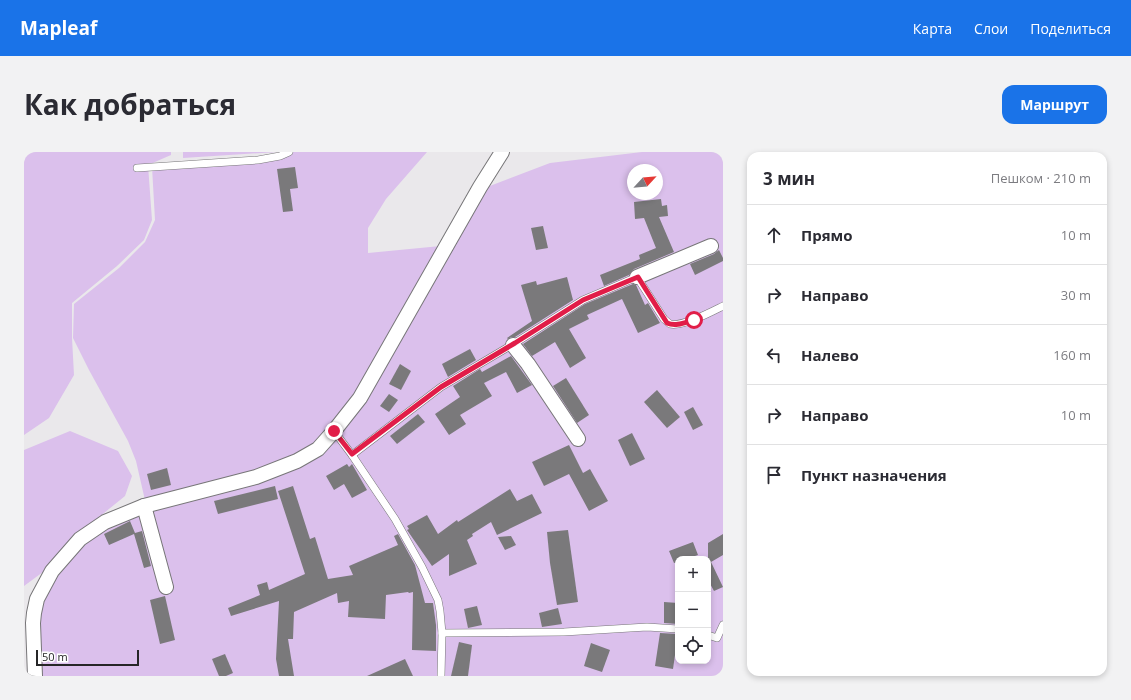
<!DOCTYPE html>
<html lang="ru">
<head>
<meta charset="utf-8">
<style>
  body { margin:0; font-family:"Open Sans",sans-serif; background:#f2f2f3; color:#2b2b33 }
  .controls { position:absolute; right:12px; bottom:12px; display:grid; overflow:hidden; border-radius:8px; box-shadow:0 2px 6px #0003 }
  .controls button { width:36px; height:36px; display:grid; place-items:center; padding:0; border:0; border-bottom:1px solid #e1e1e2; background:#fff; color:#2b2b33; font:20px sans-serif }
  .compass { position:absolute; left:603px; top:12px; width:36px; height:36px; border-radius:50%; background:#fff; box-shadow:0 2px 6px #0003; rotate:64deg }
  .scale { position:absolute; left:12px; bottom:10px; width:103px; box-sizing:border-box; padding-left:4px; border:2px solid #262627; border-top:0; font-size:11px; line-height:14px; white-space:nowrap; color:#262627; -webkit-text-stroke:3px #fff; paint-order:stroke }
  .stop { position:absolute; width:12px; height:12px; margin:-9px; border:3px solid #e11d48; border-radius:50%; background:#fff }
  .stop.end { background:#e11d48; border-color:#fff; box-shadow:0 1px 4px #0008 }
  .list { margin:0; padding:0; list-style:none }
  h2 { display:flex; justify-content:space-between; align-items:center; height:52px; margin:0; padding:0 16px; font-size:17px }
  h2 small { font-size:13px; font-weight:400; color:#7c7c81 }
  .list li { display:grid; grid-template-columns:26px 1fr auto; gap:12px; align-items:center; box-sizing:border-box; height:60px; padding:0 16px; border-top:1px solid #e1e1e2 }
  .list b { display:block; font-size:15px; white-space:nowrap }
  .list em { font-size:13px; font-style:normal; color:#7c7c81 }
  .icon { flex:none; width:22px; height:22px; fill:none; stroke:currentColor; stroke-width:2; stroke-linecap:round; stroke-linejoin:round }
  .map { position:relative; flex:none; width:699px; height:524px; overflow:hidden; border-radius:12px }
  header { display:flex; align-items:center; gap:24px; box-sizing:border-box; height:56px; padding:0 20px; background:#1a73e8; color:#fff }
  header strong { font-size:19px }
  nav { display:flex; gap:22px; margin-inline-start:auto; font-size:14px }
  .intro { display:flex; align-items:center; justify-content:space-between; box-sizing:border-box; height:96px; padding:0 24px }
  h1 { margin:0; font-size:28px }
  .button { padding:10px 18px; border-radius:12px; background:#1a73e8; color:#fff; font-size:14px; font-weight:700 }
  main { display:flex; gap:24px; padding:0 24px }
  aside { flex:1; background:#fff; border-radius:12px; box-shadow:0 2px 6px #0003 }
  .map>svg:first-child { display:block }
  .green { fill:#dbc0ec; fill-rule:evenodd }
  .building { fill:#7a797b }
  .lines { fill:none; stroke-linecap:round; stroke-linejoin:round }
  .lane-casing { stroke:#777678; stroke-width:8 }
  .street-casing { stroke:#777678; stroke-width:16 }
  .lane { stroke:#fff; stroke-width:7 }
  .street { stroke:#fff; stroke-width:14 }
  .route { stroke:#e11d48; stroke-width:5 }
</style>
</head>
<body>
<header>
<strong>Mapleaf</strong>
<nav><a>Карта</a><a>Слои</a><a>Поделиться</a></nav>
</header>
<div class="intro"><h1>Как добраться</h1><a class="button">Маршрут</a></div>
<main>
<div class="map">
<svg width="699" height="524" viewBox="0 0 699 524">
  <rect width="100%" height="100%" fill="#eae8eb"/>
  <g class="green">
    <polygon points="0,0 147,0 147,3 124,13 128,68 120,88 93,114 48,151 48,186 50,223 25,266 0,283"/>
    <polygon points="159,0 253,0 159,6"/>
    <path d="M265 0H403L362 47 344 76V101L427 93 458 37 526 11 618 0H699V524H12L8 462 30 419 57 389 123 357 112 309 104 289 65 218 49 186 50 152 95 116 121 90 131 68 128 15 256 4ZM609 18H633V42H609ZM654 407H684V509H654Z"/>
    <polygon points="46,279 94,299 108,324 101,344 64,374 53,388 19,420 0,434 0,298"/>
  </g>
  <g class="building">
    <polygon points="271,15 274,36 266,37 269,59 259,60 253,17"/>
    <polygon points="637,47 638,54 643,53 644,64 635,65 650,100 610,117 605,123 580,134 576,123 616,107 615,103 632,96 620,66 611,67 610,50"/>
    <polygon points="519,74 524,96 512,98 507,76"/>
    <polygon points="695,98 699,106 699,109 671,123 666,112 690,102"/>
    <polygon points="543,125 549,148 491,185 487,185 484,187 483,186 508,169 497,133 512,129 513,133"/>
    <polygon points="609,132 612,133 621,153 624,151 636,171 614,181 598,147 563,163 565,167 545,177 562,206 546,216 531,190 508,204 499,192 561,152"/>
    <polygon points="446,197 452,208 424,225 418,212"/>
    <polygon points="487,204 508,233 493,241 482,220 460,231 468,244 436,263 442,272 425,283 411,262 436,245 429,234 456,217 458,220"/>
    <polygon points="376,212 387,219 377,238 365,232"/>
    <polygon points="542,226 565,263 553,271 529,234"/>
    <polygon points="633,238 656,265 643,276 620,250"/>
    <polygon points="365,242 374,248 365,260 356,254"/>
    <polygon points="669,255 679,273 669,278 660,260"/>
    <polygon points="394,262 401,270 373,292 366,284"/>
    <polygon points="608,281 621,307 606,314 594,288"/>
    <polygon points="545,293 559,321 566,317 584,349 565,359 545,322 520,334 508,310"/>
    <polygon points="323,312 325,315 328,312 343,338 328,346 320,332 310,338 302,324"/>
    <polygon points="143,316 147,333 127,338 123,322"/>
    <polygon points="251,334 254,347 194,362 190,349"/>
    <polygon points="269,334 286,387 291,385 304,427 329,423 325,414 374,393 370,384 374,382 391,413 401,451 409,451 412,473 412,484 411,484 412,484 412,499 388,498 389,440 385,441 384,440 362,443 361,467 324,465 325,449 314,451 313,441 270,460 269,487 264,487 270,524 255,524 252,507 255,449 207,464 204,456 236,443 233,433 243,430 245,438 281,422 254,339"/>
    <polygon points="486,337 493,349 508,342 518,361 473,383 467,370 448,382 449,384 443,388 453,412 425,424 425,402 408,414 383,378 385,377 383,374 403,363 414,382 433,368 434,370"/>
    <polygon points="106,369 111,381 118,379 127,414 120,416 110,382 85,393 80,382"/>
    <polygon points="544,378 554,450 533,453 526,411 523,380"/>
    <polygon points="699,382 699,403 687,410 699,435 690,439 684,428 684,391"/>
    <polygon points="487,384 492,393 481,398 474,385"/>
    <polygon points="669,390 674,403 662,407 654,407 654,410 650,411 645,399"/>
    <polygon points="141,444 151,488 136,492 126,448"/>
    <polygon points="640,450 654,451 654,472 640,471"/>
    <polygon points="453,454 458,473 444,476 440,457"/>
    <polygon points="534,456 538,472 518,475 515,461"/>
    <polygon points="636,481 654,482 649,517 631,514"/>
    <polygon points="435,490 448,493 444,524 427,524"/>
    <polygon points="567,491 586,498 578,520 560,514"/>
    <polygon points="201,502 209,521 202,524 195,524 188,507"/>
    <polygon points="381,507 389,524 343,524"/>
  </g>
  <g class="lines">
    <defs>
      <g id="lane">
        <polyline points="113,16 234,8 256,4 265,0"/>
        <polyline points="310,279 328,303 371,367 398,415 414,448 416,459 418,481 540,480 623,475 654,477"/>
        <path d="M328 303 417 235 491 191 559 148 613 125 640 167 646 172C659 175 687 160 699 154"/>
        <polyline points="684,483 693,486 699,473"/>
        <polyline points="417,524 418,481"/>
      </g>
      <g id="street">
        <polyline points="613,125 687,94"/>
        <polyline points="489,193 504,212 554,287"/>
        <polyline points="120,354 142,435"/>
        <polyline points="11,524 9,471 10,461 13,447 28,419 56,387 81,370 120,354 232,325 273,309 294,297 310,279 336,246 456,35 478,0"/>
      </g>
    </defs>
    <use href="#lane" class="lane-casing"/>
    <use href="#street" class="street-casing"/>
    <use href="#lane" class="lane"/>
    <use href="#street" class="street"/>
  </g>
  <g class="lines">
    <path class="route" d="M310 279 328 302 417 235 491 191 559 148 614 125 643 171C652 175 662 170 670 168"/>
  </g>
</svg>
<div class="controls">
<button>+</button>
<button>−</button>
<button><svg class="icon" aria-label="locate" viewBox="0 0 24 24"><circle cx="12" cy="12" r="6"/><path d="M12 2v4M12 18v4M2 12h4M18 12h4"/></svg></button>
</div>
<svg class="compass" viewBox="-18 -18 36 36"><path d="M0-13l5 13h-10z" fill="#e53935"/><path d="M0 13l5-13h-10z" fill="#7c7c81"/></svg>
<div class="scale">50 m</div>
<div class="stop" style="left:670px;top:168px"></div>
<div class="stop end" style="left:310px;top:279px"></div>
</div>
<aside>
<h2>3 мин<small>Пешком · 210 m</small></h2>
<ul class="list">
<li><svg class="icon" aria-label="ahead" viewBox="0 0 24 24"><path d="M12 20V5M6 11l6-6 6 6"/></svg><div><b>Прямо</b></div><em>10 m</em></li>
<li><svg class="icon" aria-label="right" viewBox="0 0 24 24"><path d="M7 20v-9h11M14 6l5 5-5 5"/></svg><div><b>Направо</b></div><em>30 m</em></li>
<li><svg class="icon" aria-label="left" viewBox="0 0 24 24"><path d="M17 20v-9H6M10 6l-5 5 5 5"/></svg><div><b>Налево</b></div><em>160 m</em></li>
<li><svg class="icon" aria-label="right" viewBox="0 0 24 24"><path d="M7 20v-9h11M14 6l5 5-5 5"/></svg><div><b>Направо</b></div><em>10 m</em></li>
<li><svg class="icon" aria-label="arrive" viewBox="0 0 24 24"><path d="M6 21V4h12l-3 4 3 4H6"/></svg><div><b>Пункт назначения</b></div></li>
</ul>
</aside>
</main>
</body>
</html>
